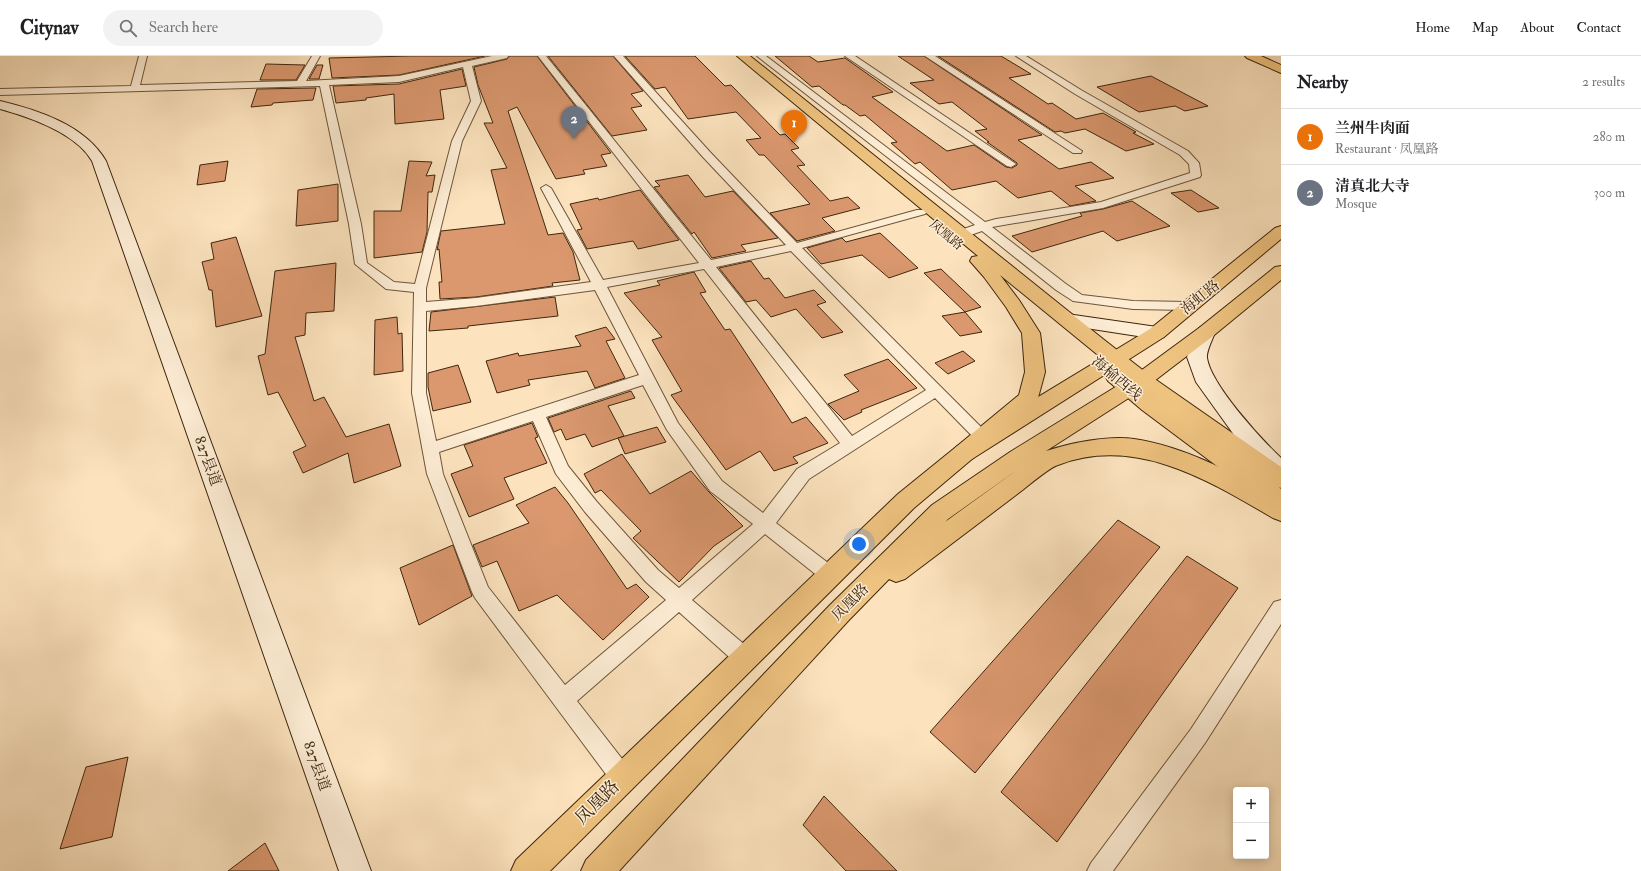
<!DOCTYPE html>
<html lang="en">
<head>
<meta charset="utf-8">
<style>
  body { margin:0; font-family:"IM FELL Double Pica","Noto Serif SC",serif; background:#f2f2f2; color:#202124 }
  .controls { position:absolute; right:12px; bottom:12px; display:grid; overflow:hidden; border-radius:4px; box-shadow:0 2px 10px #0003 }
  .controls button { width:36px; height:36px; display:grid; place-items:center; padding:0; border:0; border-bottom:1px solid #e0e0e0; background:#fff; color:#202124; font:20px sans-serif }
  .you { position:absolute; left:859px; top:488px; width:14px; height:14px; margin:-10px; border:3px solid #fff; border-radius:50%; background:#1a73e8; box-shadow:0 0 0 6px #1a73e833 }
  .badge { display:grid; place-items:center; width:26px; height:26px; border-radius:50%; background:#0f766e; color:#fff; font-size:13px; font-weight:700 }
  .pin { position:absolute; translate:-50% -33px; filter:drop-shadow(0 1px 2px #0008) }
  .pin::after { content:''; position:absolute; top:21px; width:14px; height:12px; background:inherit; clip-path:polygon(0 0,100% 0,50% 100%) }
  .list { margin:0; padding:0; list-style:none }
  h2 { display:flex; justify-content:space-between; align-items:center; height:52px; margin:0; padding:0 16px; font-size:17px }
  h2 small { font-size:13px; font-weight:400; color:#757577 }
  .list li { display:grid; grid-template-columns:26px 1fr auto; gap:12px; align-items:center; box-sizing:border-box; height:56px; padding:0 16px; border-top:1px solid #e0e0e0 }
  .list b { display:block; font-size:15px; white-space:nowrap }
  .list p { margin:0; font-size:13px; white-space:nowrap; color:#757577 }
  .list em { font-size:13px; font-style:normal; color:#757577 }
  .icon { flex:none; width:22px; height:22px; fill:none; stroke:currentColor; stroke-width:2; stroke-linecap:round; stroke-linejoin:round }
  .map { position:relative; flex:none; width:1281px; height:815px; overflow:hidden }
  header { display:flex; align-items:center; gap:24px; box-sizing:border-box; height:56px; padding:0 20px; background:#fff; border-bottom:1px solid #e0e0e0 }
  header strong { font-size:19px }
  nav { display:flex; gap:22px; margin-inline-start:auto; font-size:14px }
  .search { width:280px; height:36px; background:#f2f2f2; display:flex; align-items:center; gap:10px; box-sizing:border-box; padding:0 14px; border-radius:22px; color:#757577; font-size:15px }
  main { display:flex }
  aside { flex:1; background:#fff }
  .map>svg:first-child { display:block }
  .building { fill:#db986f; stroke:#3e260d }
  .lines { fill:none; stroke-linecap:round; stroke-linejoin:round }
  .street-casing { stroke:#6e5539; stroke-width:2 }
  .secondary-casing { stroke:#3e260d; stroke-width:2 }
  .primary-casing { stroke:#3e260d; stroke-width:2 }
  .highway-casing { stroke:#3e260d; stroke-width:2 }
  .street { fill:#fdedd5; fill-rule:evenodd }
  .secondary { fill:#fdedd5; fill-rule:evenodd }
  .primary { fill:#eec27f; fill-rule:evenodd }
  .highway { fill:#eec27f; fill-rule:evenodd }
  .labels { text-anchor:middle; stroke-width:3; stroke-linejoin:round; paint-order:stroke }
  .far-street-label { font-size:13px; fill:#3e260d; stroke:#fdedd5 }
  .street-label { font-size:15px; fill:#3e260d; stroke:#fdedd5 }
  .near-street-label { font-size:18px; fill:#3e260d; stroke:#fdedd5 }
</style>
</head>
<body>
<header>
<strong>Citynav</strong>
<div class="search"><svg class="icon" aria-label="search" viewBox="0 0 24 24"><circle cx="10" cy="10" r="6"/><path d="M15 15l6 6"/></svg>Search here</div>
<nav><a>Home</a><a>Map</a><a>About</a><a>Contact</a></nav>
</header>
<main>
<div class="map">
<svg width="1281" height="815" viewBox="0 0 1281 815">
  <rect width="100%" height="100%" fill="#fce3be"/>
  <filter id="stains"><feTurbulence type="fractalNoise" baseFrequency=".005" numOctaves="4"/><feColorMatrix values="0 0 0 0 .2 0 0 0 0 .09 0 0 0 0 .02 0 0 0 .5 -.17"/></filter>
  <radialGradient id="worn" r=".72"><stop offset=".6" stop-color="#630" stop-opacity="0"/><stop offset="1" stop-color="#630" stop-opacity=".3"/></radialGradient>
  <g class="building">
    <polygon points="411,0 485,0 399,19 332,22 329,2"/>
    <polygon points="509,0 537,0 611,97 601,99 607,110 583,114 585,118 556,123 517,51 508,55 548,179 563,177 573,196 580,224 552,227 553,230 476,241 440,243 439,226 442,226 439,193 437,194 441,175 505,168 491,114 507,112 484,67 493,67 478,29 474,11 507,3"/>
    <polygon points="548,0 613,0 643,35 631,38 642,50 631,52 647,74 612,80"/>
    <polygon points="625,0 695,0 725,30 731,29 780,79 785,78 799,92 791,94 805,109 797,110 830,145 848,141 860,152 822,162 835,175 797,185 770,157 810,148 764,99 759,99 746,84 761,82 736,56 688,63 665,31 655,33"/>
    <polygon points="775,0 809,0 818,6 845,2 893,36 872,41 947,95 974,89 1006,111 1012,112 1017,109 1017,107 987,86 989,86 975,75 987,73 952,46 939,48 910,27 934,24 898,0 924,0 1042,79 1018,84 1059,113 1091,106 1114,122 1075,130 1096,145 1070,150 1051,135 1018,142 996,125 952,134 920,106 915,108 891,87 897,86 865,59 860,60 845,49 843,49 819,30 812,31"/>
    <polygon points="938,0 1001,0 1031,18 1009,22 1048,48 1052,47 1076,63 1103,57 1136,76 1133,77 1154,88 1126,95 1085,73 1065,77 1061,75 1055,76"/>
    <polygon points="266,8 305,9 296,24 260,24"/>
    <polygon points="317,9 323,9 319,23 309,23"/>
    <polygon points="462,13 466,30 440,34 444,63 395,68 394,38 366,42 366,44 336,47 333,30 399,28"/>
    <polygon points="1151,20 1208,50 1185,55 1175,50 1139,56 1097,31"/>
    <polygon points="316,32 313,44 273,47 272,49 251,51 257,33"/>
    <polygon points="228,105 225,125 197,129 200,109"/>
    <polygon points="409,105 432,106 426,120 435,119 432,136 428,136 427,176 422,196 374,202 374,155 401,155"/>
    <polygon points="688,119 705,141 733,135 778,182 741,189 746,195 712,202 694,176 692,178 654,131 660,130 655,125"/>
    <polygon points="338,128 338,165 296,170 298,134"/>
    <polygon points="640,134 679,184 638,193 633,185 587,193 577,174 582,173 570,148 598,142 599,144"/>
    <polygon points="1191,134 1219,152 1198,156 1171,137"/>
    <polygon points="1132,145 1170,170 1117,185 1103,175 1032,196 1012,180 1082,160 1080,157 1103,153"/>
    <polygon points="880,177 918,212 889,222 862,199 821,208 807,192 842,182 846,186"/>
    <polygon points="236,181 262,260 216,271 212,234 209,234 202,206 214,203 211,187"/>
    <polygon points="751,205 764,223 769,222 785,242 814,234 826,246 817,249 843,276 822,282 796,253 771,261 756,244 746,246 719,212"/>
    <polygon points="336,207 334,255 306,257 305,279 295,281 314,345 324,341 346,381 389,368 401,410 354,427 348,397 303,417 293,396 306,390 278,336 268,339 258,300 265,298 275,215"/>
    <polygon points="941,213 981,251 965,256 924,217"/>
    <polygon points="694,216 706,236 700,237 725,274 730,273 792,367 806,361 828,387 793,401 798,407 774,415 760,395 726,414 671,339 682,335 652,284 662,281 624,237 660,229 657,225"/>
    <polygon points="555,241 558,260 468,270 468,272 429,275 431,256"/>
    <polygon points="965,256 982,276 960,280 942,260"/>
    <polygon points="397,261 398,278 402,277 403,315 374,319 375,264"/>
    <polygon points="606,271 615,283 606,285 625,322 595,332 587,315 528,324 530,329 497,337 486,305 518,297 519,300 581,290 575,280"/>
    <polygon points="963,295 975,305 948,318 935,307"/>
    <polygon points="888,303 917,332 861,354 862,356 844,364 828,348 859,335 844,319"/>
    <polygon points="458,309 471,346 433,355 428,331 428,317"/>
    <polygon points="631,335 635,342 608,350 624,380 592,391 585,378 566,384 561,373 554,376 548,362"/>
    <polygon points="532,367 538,381 535,382 547,407 504,422 514,443 469,461 451,418 473,410 464,389"/>
    <polygon points="657,371 666,386 625,398 618,382"/>
    <polygon points="622,398 650,438 691,415 709,436 743,470 714,490 679,526 633,482 641,475 601,434 595,437 584,418"/>
    <polygon points="555,431 568,447 627,533 636,528 649,541 603,584 557,539 519,555 497,505 482,511 473,489 529,467 516,449"/>
    <polygon points="1118,464 1160,491 975,717 930,676"/>
    <polygon points="453,489 472,540 419,569 400,512"/>
    <polygon points="1187,500 1238,532 1057,786 1001,736"/>
    <polygon points="128,701 112,781 60,793 86,711"/>
    <polygon points="824,740 897,815 846,815 803,769"/>
    <polygon points="265,787 279,815 228,815"/>
  </g>
  <g class="lines">
    <defs>
      <g id="street">
        <path d="M139 0H147L140 29 297 25 312 0H320L306 25 399 20 492 0H508L507 2 472 10 481 45 462 85 426 232V246L476 242 591 226 541 132 546 129 551 132 603 224 699 207 538 0H546L711 204 786 189 702 100 614 0H623L710 96 797 187 917 154H925L927 156 925 158 802 192 987 377 990 381 987 385 982 387 977 385 935 342 809 423 776 467 836 513 839 519 836 525 830 527 824 525 765 478 692 544 752 595 755 602 752 609 745 611 738 609 679 556 577 645 630 713 633 721 630 729 622 732 614 729 475 542 472 536 427 418 412 337 414 236 386 233 355 208 349 168 320 30 0 39V33L131 30ZM463 11 471 45 452 85 415 228 394 226 367 207 361 168 329 29 399 26ZM791 195 926 334 852 380 716 211ZM704 213 840 387 797 413 763 457 722 425 678 367 607 231ZM595 234 639 319 436 385 426 337V255L476 250ZM643 329 667 374 710 435 753 468 679 532 658 514 597 446 568 410 546 361ZM533 365 556 418 585 456 646 526 666 544 565 629 488 531 443 418 439 396Z"/>
        <polygon points="757,0 766,0 985,166 996,163 1101,146 1190,117 1189,108 1180,99 1075,38 1016,0 1026,0 1081,34 1188,95 1199,107 1201,119 1200,121 1103,152 992,171 1066,228 1082,239 1133,245 1188,246 1193,247 1195,250 1193,253 1188,254 1133,253 1073,245 1056,234 982,175 962,182 958,181 956,178 958,175 975,169"/>
        <polygon points="845,0 855,0 1016,108 1011,111 1007,110"/>
        <polygon points="925,0 935,0 1082,95 1081,97 1073,97"/>
        <polygon points="1281,544 1281,568 1205,687 1113,815 1087,815 1091,807 1191,673 1274,546"/>
      </g>
      <g id="secondary">
        <path d="M0 45C38 54 85 69 106 105L371 815H339L92 105C76 77 29 61 0 53Z"/>
        <polygon points="1067,258 1157,271 1164,273 1166,277 1164,281 1157,283 1060,268 1058,264 1060,260"/>
        <path d="M1206 270 1213 272 1215 276C1213 283 1206 295 1207 302 1211 329 1261 383 1281 402V425L1273 422 1247 397 1196 326 1187 301 1199 272Z"/>
      </g>
      <g id="primary">
        <polygon points="1245,0 1261,0 1281,9 1281,17 1247,2"/>
        <polygon points="1281,170 1281,183 1164,281 972,403 914,452 550,815 511,815 516,804 898,438 956,391 1150,273 1275,172"/>
        <path d="M1281 210V224L1213 280 1149 329 1046 395C1070 387 1109 379 1134 383 1187 391 1235 418 1281 444V465L1273 462C1208 424 1135 379 1058 409 1048 412 1026 432 1016 439 979 467 942 495 905 523L896 526 889 523 848 565 619 815H581L586 804 830 549 932 449 1010 396 1135 319 1199 272 1275 211ZM1021 411 945 466 948 463Z"/>
      </g>
      <polygon id="highway" points="737,0 750,0 1103,283 1149,319 1281,411 1281,432 1279,431 1281,433 1281,454 1273,452 1142,354 1108,325 1105,320 1108,315 1115,313 1000,219 1019,244 1040,277 1045,316 1038,342 1035,347 972,403 964,405 956,403 953,397 956,391 1019,339 1025,316 1022,277 1006,251 984,221 970,205 972,201 978,200"/>
    </defs>
    <use href="#street" class="street-casing"/>
    <use href="#secondary" class="secondary-casing"/>
    <use href="#primary" class="primary-casing"/>
    <use href="#highway" class="highway-casing"/>
    <use href="#street" class="street"/>
    <use href="#secondary" class="secondary"/>
    <use href="#primary" class="primary"/>
    <use href="#highway" class="highway"/>
  </g>
  <g class="labels">
    <g class="far-street-label">
      <text transform="translate(947 178) rotate(40)" y="5">凤凰路</text>
    </g>
    <g class="street-label">
      <text transform="translate(1200 241) rotate(-39)" y="5">海虹路</text>
      <text transform="translate(1117 322) rotate(40)" y="5">海榆西线</text>
      <text transform="translate(208 405) rotate(70)" y="5">827县道</text>
      <text transform="translate(850 546) rotate(-45)" y="5">凤凰路</text>
      <text transform="translate(317 710) rotate(70)" y="5">827县道</text>
    </g>
    <g class="near-street-label">
      <text transform="translate(597 746) rotate(-45)" y="6">凤凰路</text>
    </g>
  </g>
  <rect width="100%" height="100%" filter="url(#stains)"/>
  <rect width="100%" height="100%" fill="url(#worn)"/>
</svg>
<div class="controls">
<button>+</button>
<button>−</button>
</div>
<div class="you"></div>
<div class="pin badge" style="left:794px;top:87px;background:#e8710a">1</div>
<div class="pin badge" style="left:574px;top:83px;background:#6b7280">2</div>
</div>
<aside>
<h2>Nearby<small>2 results</small></h2>
<ul class="list">
<li><span class="badge" style="background:#e8710a">1</span><div><b>兰州牛肉面</b><p>Restaurant · 凤凰路</p></div><em>280 m</em></li>
<li><span class="badge" style="background:#6b7280">2</span><div><b>清真北大寺</b><p>Mosque</p></div><em>300 m</em></li>
</ul>
</aside>
</main>
</body>
</html>
